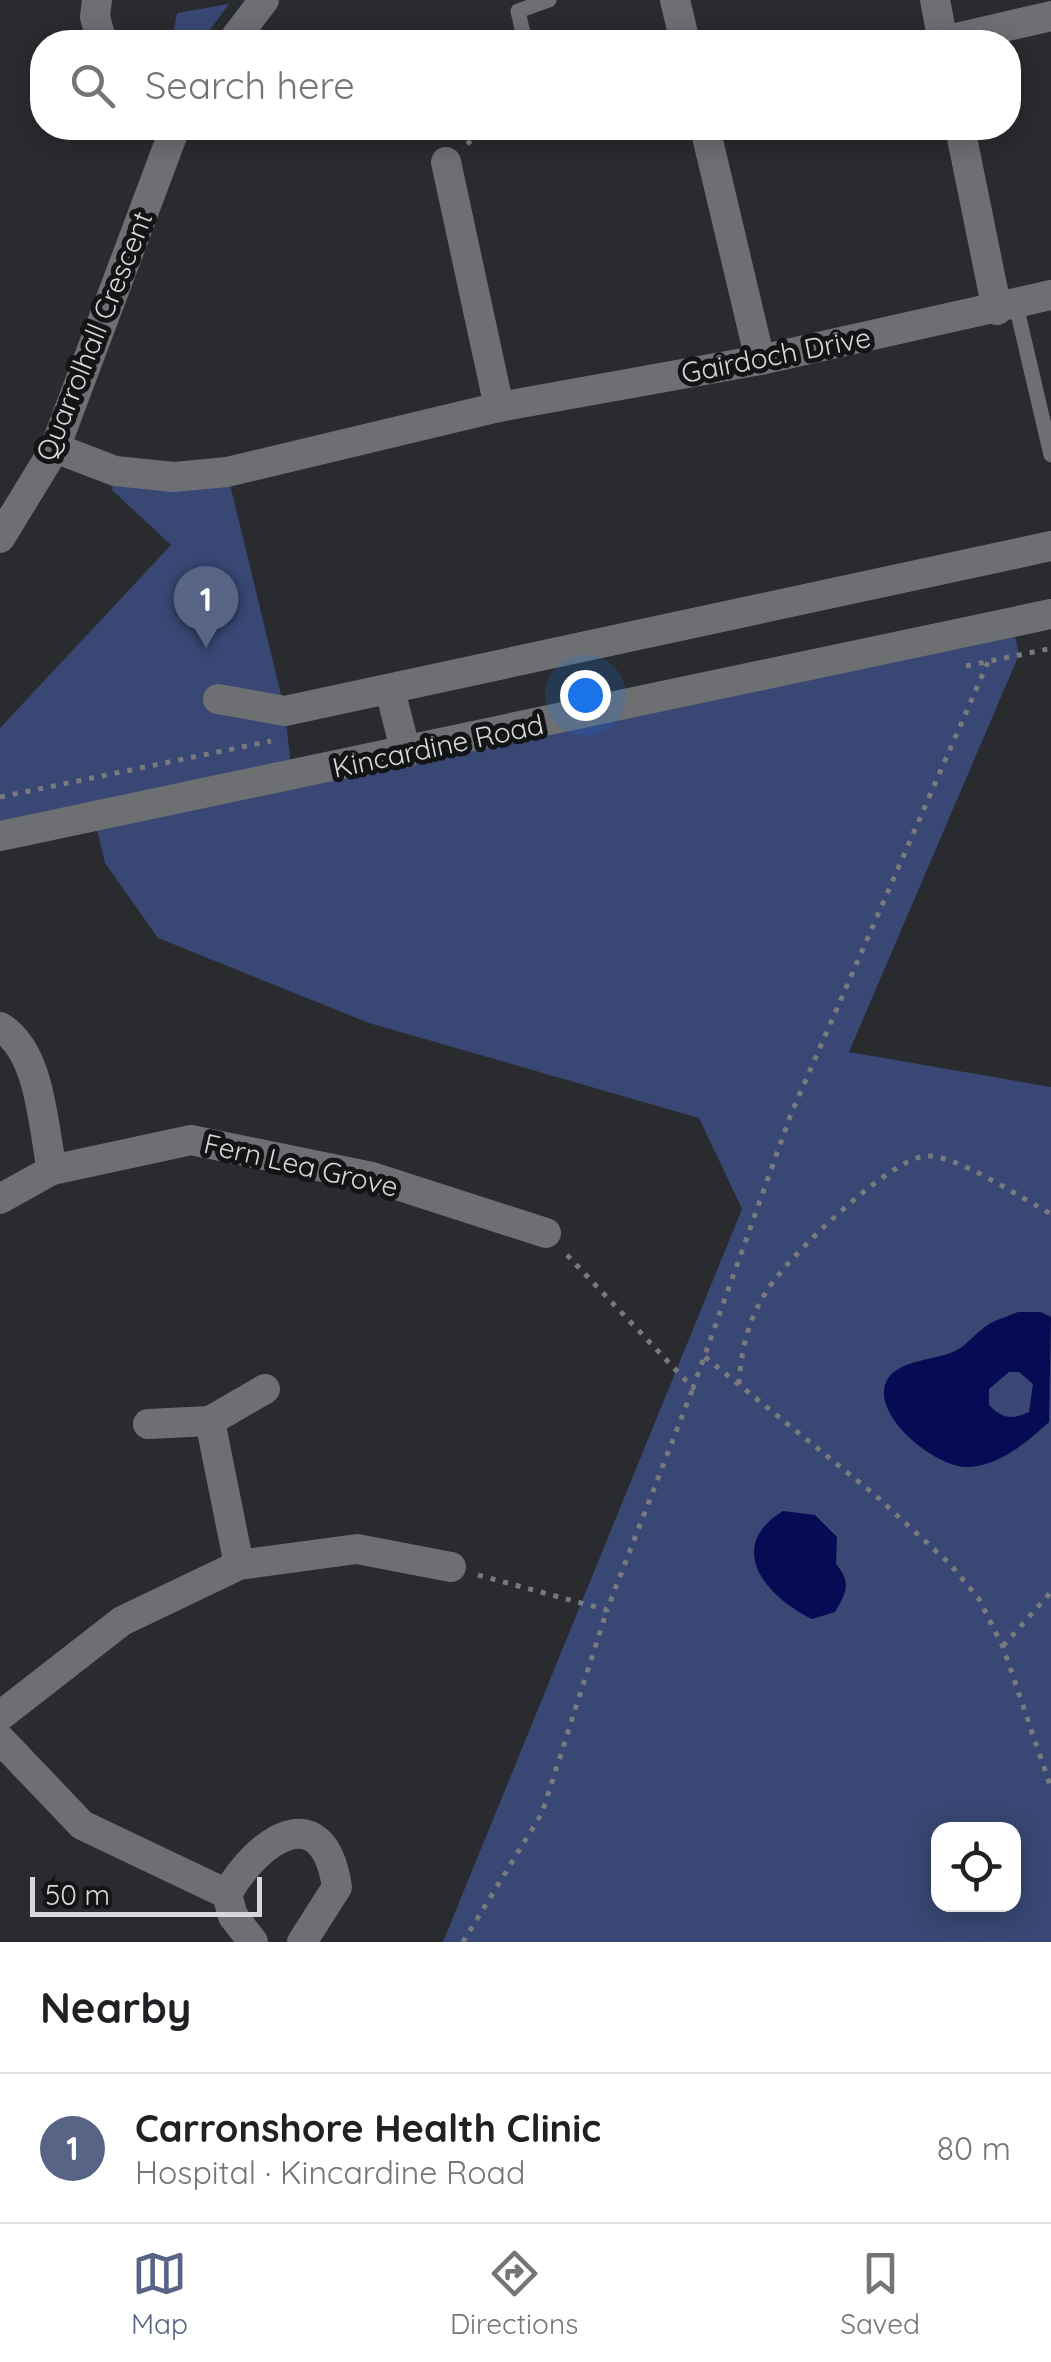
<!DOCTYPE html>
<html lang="en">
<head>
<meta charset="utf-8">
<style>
  body { margin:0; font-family:Quicksand,sans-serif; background:#f2f2f2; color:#202124 }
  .controls { position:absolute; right:30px; bottom:30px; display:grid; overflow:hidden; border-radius:20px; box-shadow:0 5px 25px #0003 }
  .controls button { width:90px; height:90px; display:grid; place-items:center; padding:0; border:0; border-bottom:2px solid #e0e0e0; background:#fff; color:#202124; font:50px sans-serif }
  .scale { position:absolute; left:30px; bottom:25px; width:232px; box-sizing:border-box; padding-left:10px; border:5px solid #d7d8da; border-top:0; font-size:28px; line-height:35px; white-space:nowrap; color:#d7d8da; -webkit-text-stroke:8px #131416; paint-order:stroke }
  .you { position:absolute; left:585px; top:695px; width:35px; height:35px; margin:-25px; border:8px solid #fff; border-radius:50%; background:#1a73e8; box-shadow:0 0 0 15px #1a73e833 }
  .badge { display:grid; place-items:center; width:65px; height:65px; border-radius:50%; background:#576486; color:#fff; font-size:32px; font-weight:700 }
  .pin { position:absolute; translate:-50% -82px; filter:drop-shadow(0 2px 5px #0008) }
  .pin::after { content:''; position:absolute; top:52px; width:35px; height:30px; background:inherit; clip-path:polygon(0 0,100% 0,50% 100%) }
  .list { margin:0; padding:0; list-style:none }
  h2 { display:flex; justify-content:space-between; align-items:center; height:130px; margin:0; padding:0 40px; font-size:42px }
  h2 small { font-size:32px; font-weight:400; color:#757577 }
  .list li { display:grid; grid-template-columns:65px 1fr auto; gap:30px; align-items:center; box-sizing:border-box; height:150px; padding:0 40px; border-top:2px solid #e0e0e0 }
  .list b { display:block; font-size:38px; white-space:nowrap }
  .list p { margin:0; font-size:32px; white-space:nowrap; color:#757577 }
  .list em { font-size:32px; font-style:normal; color:#757577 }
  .icon { flex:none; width:55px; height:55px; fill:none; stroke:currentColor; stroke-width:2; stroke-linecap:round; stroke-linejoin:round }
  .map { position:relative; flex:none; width:1051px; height:1942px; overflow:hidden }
  .search { position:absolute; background:#fff; box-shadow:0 5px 25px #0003; left:30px; right:30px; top:30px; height:110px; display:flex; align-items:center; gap:25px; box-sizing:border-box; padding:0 35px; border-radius:40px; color:#757577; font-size:38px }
  .sheet { height:280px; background:#fff }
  nav { display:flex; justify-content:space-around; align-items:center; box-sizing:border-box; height:140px; border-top:2px solid #e0e0e0; background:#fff; font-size:28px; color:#757577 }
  nav a { display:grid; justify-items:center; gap:5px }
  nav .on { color:#576486 }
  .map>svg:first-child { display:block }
  .green { fill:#384773; fill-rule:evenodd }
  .water { fill:#070b53; fill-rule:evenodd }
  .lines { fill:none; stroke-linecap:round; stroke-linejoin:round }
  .path { stroke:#797a7d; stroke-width:5; stroke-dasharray:5 8; stroke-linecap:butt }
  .service { stroke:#6d6f73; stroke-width:15 }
  .minor { stroke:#6d6f73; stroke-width:30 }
  .tertiary { stroke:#6d6f73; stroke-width:30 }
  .labels { text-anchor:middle; stroke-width:10; stroke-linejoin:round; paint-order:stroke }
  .street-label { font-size:28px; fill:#d7d8da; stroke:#131416 }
</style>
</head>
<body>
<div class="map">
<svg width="1051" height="1942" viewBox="0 0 1051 1942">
  <rect width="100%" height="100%" fill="#2a2b2f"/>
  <g class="green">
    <polygon points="229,4 201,42 140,42 147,35 173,35 177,13"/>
    <path d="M115 471 227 472 285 711 292 776 1012 622 1019 655 849 1052 1051 1087V1942H443L742 1209 699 1118 369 1023 158 938 105 863 94 817 0 835V728L171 545 112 490ZM938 1830H1014V1904H938Z"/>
  </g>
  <g class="water">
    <path d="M1018 1312H1041L1051 1317 1049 1422C1027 1442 1002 1464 970 1467 937 1470 864 1411 889 1377 903 1360 933 1360 953 1352 967 1346 976 1332 989 1324 998 1319 1009 1316 1018 1312ZM1009 1372H1019L1033 1384 1029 1412C1011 1420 1003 1419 989 1405V1389Z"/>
    <path d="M783 1511 815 1515 837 1537 836 1564C852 1583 846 1593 835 1612L812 1619C766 1597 724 1547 783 1511Z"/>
  </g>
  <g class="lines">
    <g class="path">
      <polyline points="467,144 487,128"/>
      <polyline points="966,666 1048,649"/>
      <polyline points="0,797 271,741"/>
      <polyline points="567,1255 693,1388 791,1114 988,662"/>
      <polyline points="705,1357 875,1495 950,1564 979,1599 1003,1647 1051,1788"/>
      <path d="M739 1384C741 1350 748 1319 768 1289 789 1256 888 1160 925 1156 954 1153 1023 1199 1051 1214"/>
      <polyline points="478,1575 607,1610 693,1388"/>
      <polyline points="1003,1646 1051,1592"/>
      <polyline points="463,1942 542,1813 607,1610"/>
    </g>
    <g class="service">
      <polyline points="525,42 518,11 549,0"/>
      <polyline points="1016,305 1051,455"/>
    </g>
    <g class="minor">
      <polyline points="97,0 95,17 102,42"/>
      <polyline points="675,0 685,42"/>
      <polyline points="935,0 943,42"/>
      <polyline points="943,41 1051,16"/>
      <polyline points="232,42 264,0"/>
      <polyline points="705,128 760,360"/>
      <polyline points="960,128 997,310"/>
      <polyline points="446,162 499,407"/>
      <polyline points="55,448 115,471 174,477 227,472 499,407 760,360 1051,295"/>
      <polyline points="0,538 55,448 175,128"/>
      <polyline points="390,690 406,753"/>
      <polyline points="218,699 285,711 1051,546"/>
      <path d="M0 1027C41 1051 43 1127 52 1170"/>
      <polyline points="0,1199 52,1170 191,1140 372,1177 546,1233"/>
      <polyline points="210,1421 239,1565"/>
      <polyline points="148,1424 210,1421 265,1389"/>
      <polyline points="0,1716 122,1621 239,1565 357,1549 451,1567"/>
      <polyline points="0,1739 82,1825 227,1894"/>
      <path d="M253 1942 233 1916 227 1894C258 1839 323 1795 337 1887L302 1942"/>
    </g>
    <polyline class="tertiary" points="0,836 1051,614"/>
  </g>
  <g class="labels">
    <g class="street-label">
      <text transform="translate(94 336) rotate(-68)" y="10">Quarrolhall Crescent</text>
      <text transform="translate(776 355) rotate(-11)" y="10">Gairdoch Drive</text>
      <text transform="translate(438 746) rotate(-12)" y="10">Kincardine Road</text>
      <text transform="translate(301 1165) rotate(13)" y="10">Fern Lea Grove</text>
    </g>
  </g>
</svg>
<div class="controls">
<button><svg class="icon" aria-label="locate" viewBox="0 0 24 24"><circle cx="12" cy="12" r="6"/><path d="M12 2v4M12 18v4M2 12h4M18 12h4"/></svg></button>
</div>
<div class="scale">50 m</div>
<div class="you"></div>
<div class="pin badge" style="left:206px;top:648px">1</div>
<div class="search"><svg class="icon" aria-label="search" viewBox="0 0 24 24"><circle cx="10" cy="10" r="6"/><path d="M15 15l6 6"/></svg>Search here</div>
</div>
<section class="sheet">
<h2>Nearby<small></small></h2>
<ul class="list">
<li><span class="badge">1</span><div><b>Carronshore Health Clinic</b><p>Hospital · Kincardine Road</p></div><em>80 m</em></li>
</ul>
</section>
<nav>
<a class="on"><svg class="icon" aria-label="map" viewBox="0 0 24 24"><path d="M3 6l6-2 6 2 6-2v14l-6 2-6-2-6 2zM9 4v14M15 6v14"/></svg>Map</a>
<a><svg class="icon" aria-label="directions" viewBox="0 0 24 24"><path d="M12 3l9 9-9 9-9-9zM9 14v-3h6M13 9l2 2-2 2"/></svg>Directions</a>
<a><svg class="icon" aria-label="saved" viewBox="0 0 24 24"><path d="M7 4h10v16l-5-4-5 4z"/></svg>Saved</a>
</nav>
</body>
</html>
